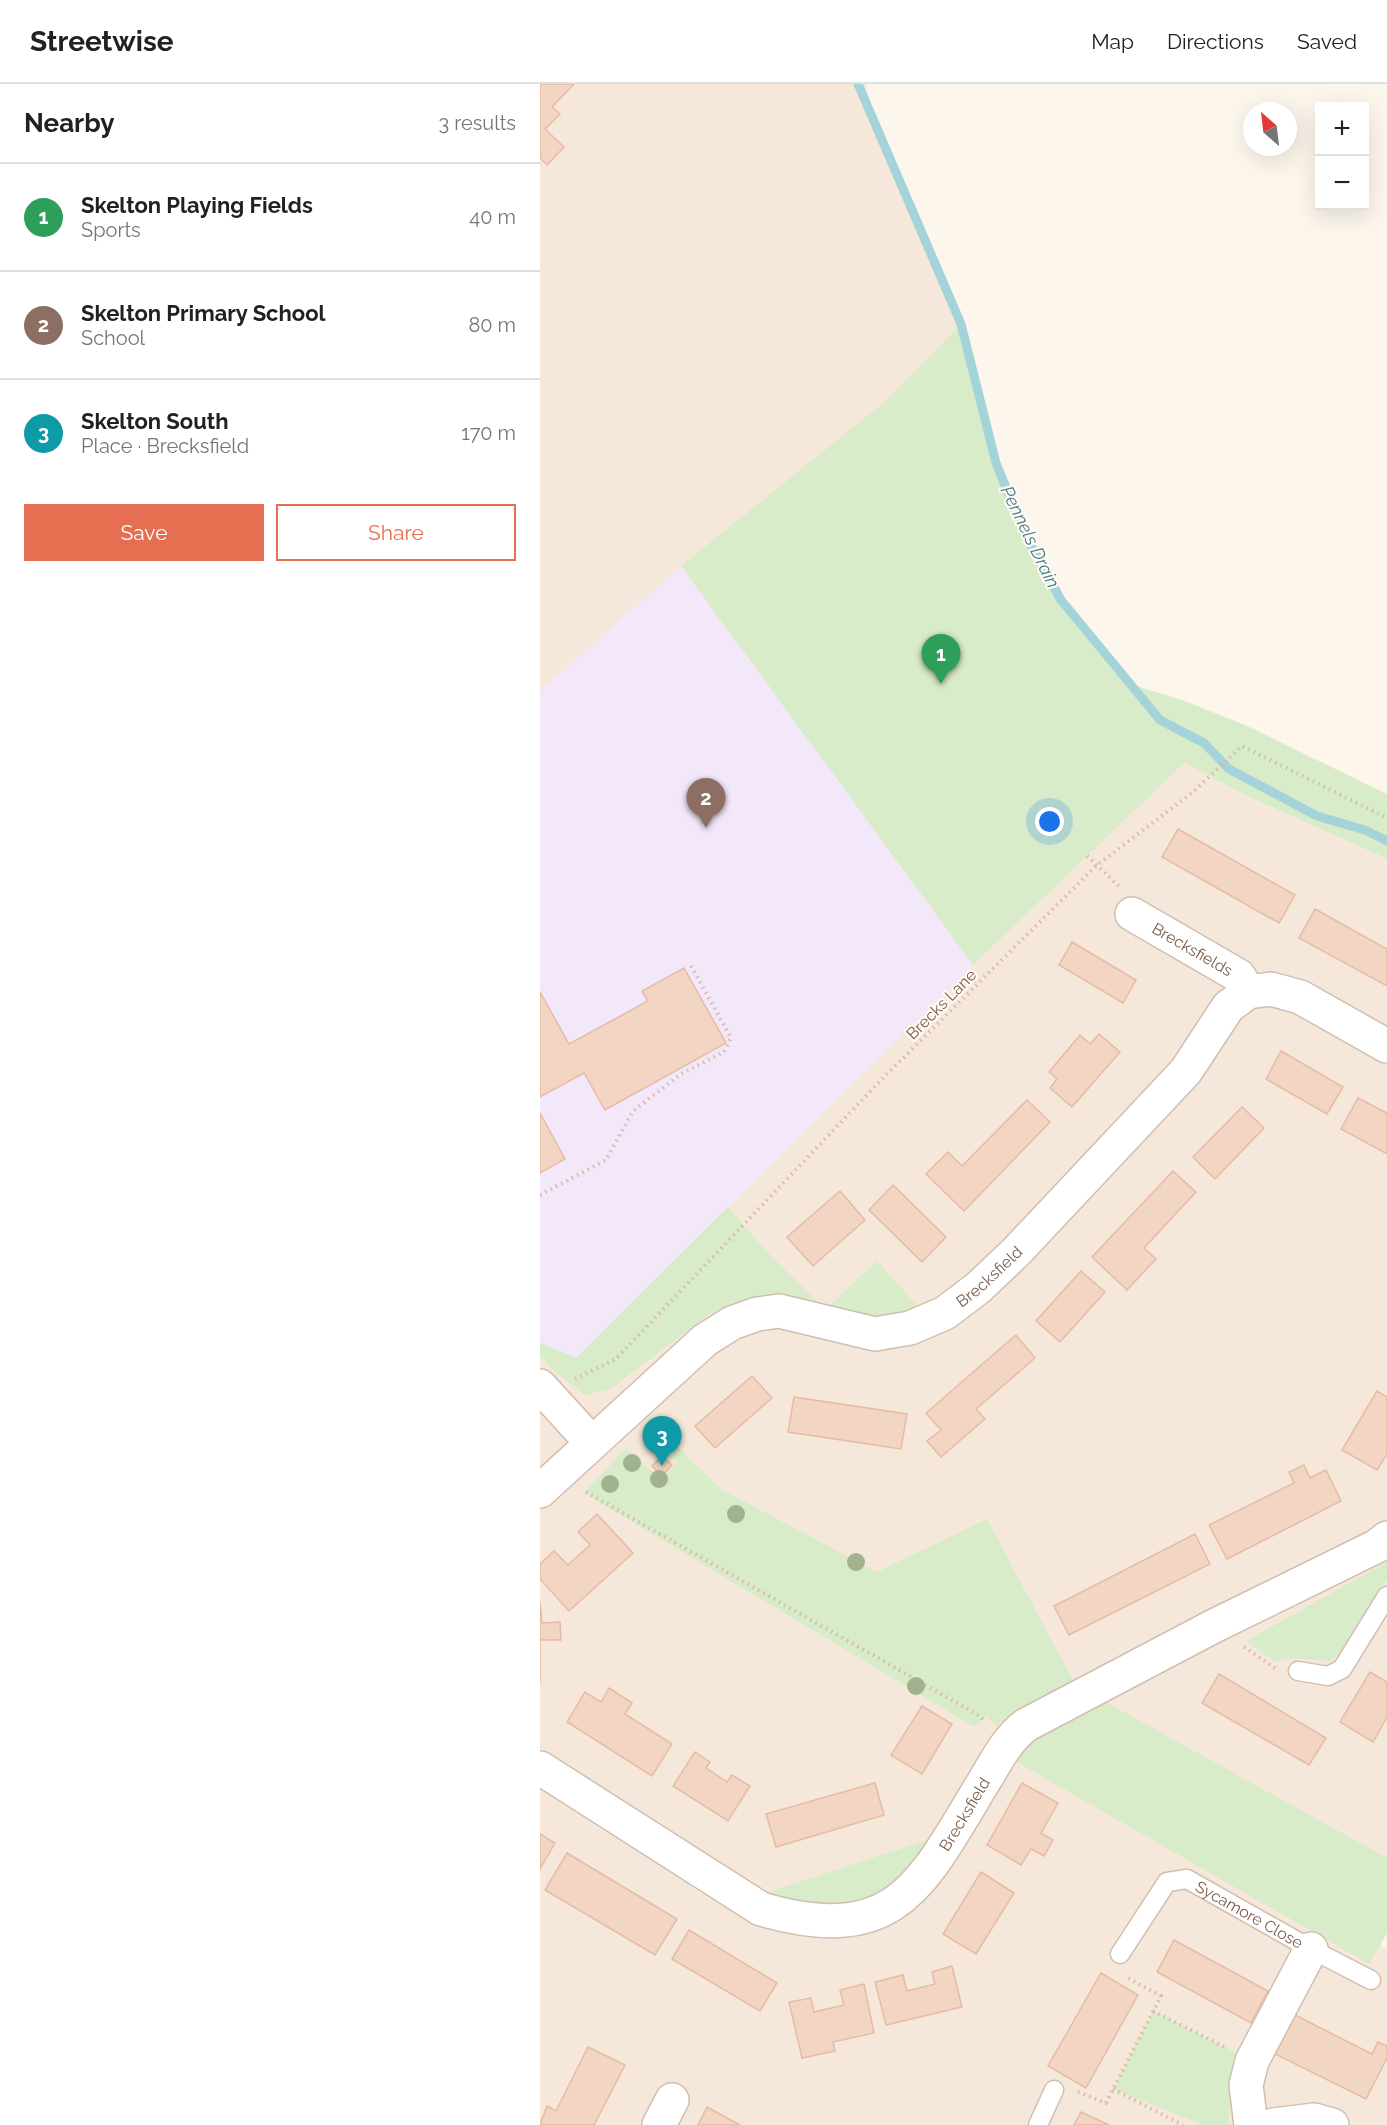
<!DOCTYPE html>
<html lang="en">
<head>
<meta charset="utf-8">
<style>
  body { margin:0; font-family:Raleway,sans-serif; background:#f6f6f6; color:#202124 }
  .controls { position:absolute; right:18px; top:18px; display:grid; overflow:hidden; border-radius:0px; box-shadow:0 6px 24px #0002 }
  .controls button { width:54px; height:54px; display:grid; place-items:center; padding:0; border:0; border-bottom:2px solid #e0e0e0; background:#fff; color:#202124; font:30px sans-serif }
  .compass { position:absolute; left:703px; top:18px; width:54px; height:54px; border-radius:50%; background:#fff; box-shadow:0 6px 24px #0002; rotate:332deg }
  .you { position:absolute; left:510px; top:738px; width:21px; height:21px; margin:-15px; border:4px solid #fff; border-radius:50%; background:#1a73e8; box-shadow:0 0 0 9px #1a73e833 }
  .badge { display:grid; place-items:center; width:39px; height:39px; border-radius:50%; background:#e76f51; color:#fff; font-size:20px; font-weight:700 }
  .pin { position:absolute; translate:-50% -50px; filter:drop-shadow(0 2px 3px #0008) }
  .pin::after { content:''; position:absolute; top:32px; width:21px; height:18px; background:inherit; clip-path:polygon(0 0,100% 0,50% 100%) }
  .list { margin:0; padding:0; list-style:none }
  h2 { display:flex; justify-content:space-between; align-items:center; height:78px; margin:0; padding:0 24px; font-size:26px }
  h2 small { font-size:20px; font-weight:400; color:#757577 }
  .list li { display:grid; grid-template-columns:39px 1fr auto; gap:18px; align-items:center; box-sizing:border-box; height:108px; padding:0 24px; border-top:2px solid #e0e0e0 }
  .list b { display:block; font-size:22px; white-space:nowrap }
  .list p { margin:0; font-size:20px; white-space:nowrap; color:#757577 }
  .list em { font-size:20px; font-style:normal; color:#757577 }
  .actions { display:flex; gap:12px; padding:18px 24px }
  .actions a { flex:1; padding:14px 0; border:2px solid #e76f51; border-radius:0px; text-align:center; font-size:21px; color:#e76f51 }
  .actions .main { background:#e76f51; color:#fff }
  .map { position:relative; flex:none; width:847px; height:2041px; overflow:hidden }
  header { display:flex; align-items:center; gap:36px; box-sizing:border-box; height:84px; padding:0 30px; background:#fff; border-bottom:2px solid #e0e0e0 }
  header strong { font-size:28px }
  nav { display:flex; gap:33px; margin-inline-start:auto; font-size:21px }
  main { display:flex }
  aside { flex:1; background:#fff }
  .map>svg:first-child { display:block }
  .residential { fill:#f5e8da }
  .education { fill:#f3e8fa }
  .green { fill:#d8ecc9 }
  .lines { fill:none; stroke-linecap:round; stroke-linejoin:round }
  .stream { stroke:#a5d3da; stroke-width:9 }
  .building { fill:#f3d5c3; stroke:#e6bba3; stroke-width:1.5 }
  .service-casing { stroke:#d1beb0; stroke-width:21 }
  .minor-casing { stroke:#d1beb0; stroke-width:36 }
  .path { stroke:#d9b8a5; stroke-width:4; stroke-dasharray:1.5 4.5; stroke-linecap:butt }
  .service { stroke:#fff; stroke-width:18 }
  .minor { stroke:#fff; stroke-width:33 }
  .tree { fill:#a0b28e }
  .labels { text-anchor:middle; stroke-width:4.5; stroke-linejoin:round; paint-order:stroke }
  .street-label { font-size:16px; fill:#7a5c4d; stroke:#fffaf3 }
  .water-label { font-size:18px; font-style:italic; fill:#437c86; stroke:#fffaf3 }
</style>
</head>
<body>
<header>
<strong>Streetwise</strong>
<nav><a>Map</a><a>Directions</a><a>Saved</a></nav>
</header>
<main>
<aside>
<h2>Nearby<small>3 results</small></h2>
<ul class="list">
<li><span class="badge" style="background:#2e9e5b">1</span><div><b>Skelton Playing Fields</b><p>Sports</p></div><em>40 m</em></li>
<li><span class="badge" style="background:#8d6e63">2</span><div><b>Skelton Primary School</b><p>School</p></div><em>80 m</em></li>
<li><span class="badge" style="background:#0f9aa8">3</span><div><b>Skelton South</b><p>Place · Brecksfield</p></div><em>170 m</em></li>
</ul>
<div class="actions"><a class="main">Save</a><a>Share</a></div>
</aside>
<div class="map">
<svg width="847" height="2041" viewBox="0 0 847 2041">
  <rect width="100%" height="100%" fill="#fdf6ec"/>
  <polygon class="residential" points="0,0 326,0 330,30 421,240 348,316 644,679 707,712 847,775 847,1849 840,1861 847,1866 847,2041 0,2041"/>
  <polygon class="education" points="141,482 433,881 36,1274 0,1259 0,607"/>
  <g class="green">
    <polygon points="421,240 456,379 485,450 521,516 587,599 642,616 705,641 847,710 847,775 707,712 644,679 433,881 141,482 347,316"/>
    <polygon points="188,1123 226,1167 280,1220 211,1215 193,1220 171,1229 70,1305 45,1311 14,1287 0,1272 0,1259 36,1274"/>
    <polygon points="337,1177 380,1225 343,1235 288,1223"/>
    <polygon points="125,1351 181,1405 337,1488 447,1435 535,1600 456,1642 447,1632 434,1643 44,1409 86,1364 121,1396 137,1379 117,1360"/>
    <polygon points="847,1478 847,1495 807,1564 790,1577 748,1574 735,1578 706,1557"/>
    <polygon points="564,1617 847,1774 847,1849 829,1880 475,1677 490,1657"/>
    <polygon points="396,1753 381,1778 340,1812 293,1826 226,1809"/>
    <polygon points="613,1927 705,1973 692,2005 688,2041 663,2041 573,2005"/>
  </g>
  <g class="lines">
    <polyline class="stream" points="318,0 421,240 456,379 485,450 521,516 620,636 664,659 689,685 777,732 825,746 847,757"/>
  </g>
  <g class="building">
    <polygon points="0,0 34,0 12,23 20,30 5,45 24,63 7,81 0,74"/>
    <polygon points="638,745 755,811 739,839 622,773"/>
    <polygon points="775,825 847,865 847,902 759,854"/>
    <polygon points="532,858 596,896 583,919 519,881"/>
    <polygon points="144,884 186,959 65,1026 44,989 0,1013 0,908 29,960 108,917 102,907"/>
    <polygon points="559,950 580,968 532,1023 510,1004 517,995 509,988 540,951 550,960"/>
    <polygon points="741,967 803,1003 787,1030 726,995"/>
    <polygon points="818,1014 847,1029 847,1070 801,1045"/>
    <polygon points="487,1016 510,1038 424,1127 386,1090 408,1068 422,1082"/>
    <polygon points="702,1023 724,1044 675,1095 653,1073"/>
    <polygon points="0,1029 25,1075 0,1089"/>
    <polygon points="633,1087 656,1108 604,1164 616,1175 587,1206 552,1173"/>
    <polygon points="353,1101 406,1153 382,1178 329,1126"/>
    <polygon points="300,1107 325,1136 273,1182 247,1153"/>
    <polygon points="541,1187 565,1208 520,1258 496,1237"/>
    <polygon points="476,1251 495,1274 436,1325 445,1335 401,1373 387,1357 401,1346 386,1329"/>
    <polygon points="212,1292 232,1314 175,1364 155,1342"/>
    <polygon points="837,1307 847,1313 847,1370 837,1386 802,1366"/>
    <polygon points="254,1313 367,1330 361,1365 248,1348"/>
    <polygon points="122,1372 132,1381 122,1392 112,1382"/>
    <polygon points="764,1381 770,1394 786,1386 801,1417 687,1475 669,1441 754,1399 749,1388"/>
    <polygon points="57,1430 93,1469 29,1527 0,1495 0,1480 14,1467 28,1481 50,1461 38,1448"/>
    <polygon points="655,1450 670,1480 529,1551 514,1522"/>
    <polygon points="0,1519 2,1539 20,1538 21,1556 0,1556 0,1599"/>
    <polygon points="830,1588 847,1598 847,1633 833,1658 800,1638"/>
    <polygon points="679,1590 786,1654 769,1681 662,1619"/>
    <polygon points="69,1604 92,1619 85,1630 132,1660 112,1692 27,1638 45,1608 61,1618"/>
    <polygon points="382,1622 412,1640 382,1690 351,1671"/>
    <polygon points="155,1668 170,1678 166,1684 187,1698 192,1691 210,1702 188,1737 133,1702"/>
    <polygon points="335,1699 344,1731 236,1763 226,1730"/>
    <polygon points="482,1699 518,1719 501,1749 513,1756 504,1772 491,1765 481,1781 447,1761"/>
    <polygon points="0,1750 15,1759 0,1785"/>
    <polygon points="27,1769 137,1835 115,1871 5,1806"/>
    <polygon points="441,1788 474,1809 436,1870 403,1850"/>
    <polygon points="149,1846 237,1899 220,1927 132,1875"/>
    <polygon points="634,1856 728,1907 711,1939 617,1888"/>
    <polygon points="412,1882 422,1923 346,1941 335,1898 363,1891 367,1907 395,1900 392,1888"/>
    <polygon points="561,1889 598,1911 546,2004 508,1982"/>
    <polygon points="324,1900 334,1949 293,1958 295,1967 262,1974 249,1918 271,1914 274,1928 304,1921 300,1906"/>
    <polygon points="749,1928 832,1970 838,1958 847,1962 847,1974 826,2015 729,1967"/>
    <polygon points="48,1963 85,1981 54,2041 0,2041 7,2022 16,2027"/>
    <polygon points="167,2023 200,2041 158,2041"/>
    <polygon points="541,2028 569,2041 534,2041"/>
  </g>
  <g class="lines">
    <defs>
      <g id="service">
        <polyline points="758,1587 788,1592 802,1585 847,1512"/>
        <path id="s1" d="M580 1870 627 1798 647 1795 771 1865 831 1896"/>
        <polyline points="498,2041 514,2006"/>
      </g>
      <g id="minor">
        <path id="s2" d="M592 830 699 892 708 908"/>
        <polyline points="0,1302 52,1359"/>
        <path id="s3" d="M0 1407 165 1256 192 1239 217 1230 239 1227 335 1250 370 1244 405 1229 438 1204 476 1168 646 987 688 923 708 908 731 905 760 913 847 962"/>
        <path id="s4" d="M0 1684 221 1825C357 1864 381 1801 443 1699 456 1678 466 1656 486 1641L674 1542 837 1462 847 1454"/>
        <polyline points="119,2041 132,2016"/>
        <polyline points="711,2041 706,2001 712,1977 771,1865"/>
        <polyline points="733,2041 774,2036 792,2041"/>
      </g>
    </defs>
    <use href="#service" class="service-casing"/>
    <use href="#minor" class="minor-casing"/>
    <g class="path">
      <polyline points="547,772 580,803"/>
      <polyline points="0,1111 66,1076 93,1027 141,990 184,968 191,954 150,880"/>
      <polyline points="35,1295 76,1275 342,995 556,782 653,708 702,662 847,734"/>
      <polyline points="46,1408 440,1632 445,1638"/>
      <polyline points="704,1563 735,1584"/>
      <polyline points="613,1927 685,1963"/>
      <polyline points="573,2005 643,2041"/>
      <polyline points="538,2008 566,2019 621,1912 586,1893"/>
    </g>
    <use href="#service" class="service"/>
    <use href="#minor" class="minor"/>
  </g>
  <g class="tree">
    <circle cx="92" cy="1379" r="9"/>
    <circle cx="119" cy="1395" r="9"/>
    <circle cx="70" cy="1400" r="9"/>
    <circle cx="196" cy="1430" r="9"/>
    <circle cx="316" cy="1478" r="9"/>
    <circle cx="376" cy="1602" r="9"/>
  </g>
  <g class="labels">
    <g class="street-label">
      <text dy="6" stroke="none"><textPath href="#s2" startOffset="70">Brecksfields</textPath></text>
      <text transform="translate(401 920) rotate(-45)" y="6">Brecks Lane</text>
      <text dy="6" stroke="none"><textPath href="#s3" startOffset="534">Brecksfield</textPath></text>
      <text dy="6" stroke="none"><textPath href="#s4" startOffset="514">Brecksfield</textPath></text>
      <text dy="6" stroke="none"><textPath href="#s1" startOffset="178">Sycamore Close</textPath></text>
    </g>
    <g class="water-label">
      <text transform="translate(490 453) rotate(64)" y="6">Pennels Drain</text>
    </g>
  </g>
</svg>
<div class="controls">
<button>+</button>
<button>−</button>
</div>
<svg class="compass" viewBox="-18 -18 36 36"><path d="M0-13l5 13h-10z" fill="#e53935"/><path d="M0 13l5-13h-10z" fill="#757577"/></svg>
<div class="you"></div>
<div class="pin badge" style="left:401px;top:600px;background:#2e9e5b">1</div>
<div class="pin badge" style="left:166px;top:744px;background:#8d6e63">2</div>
<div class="pin badge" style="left:122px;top:1382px;background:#0f9aa8">3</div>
</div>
</main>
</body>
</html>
